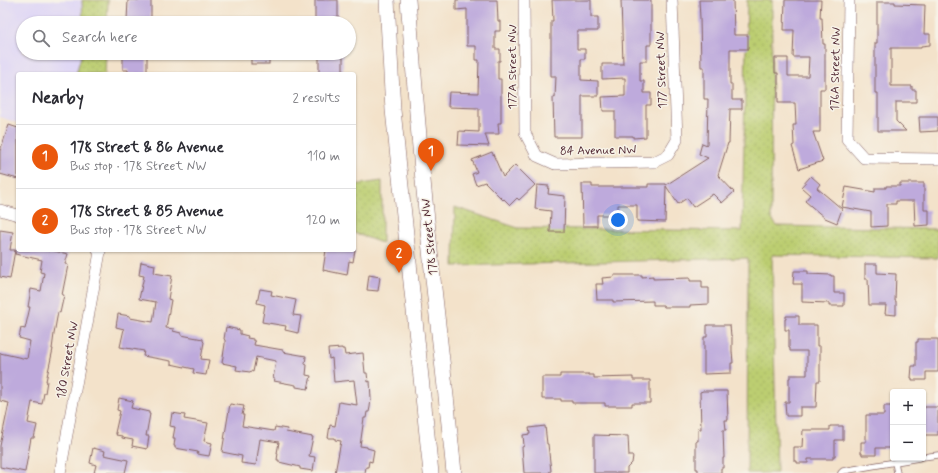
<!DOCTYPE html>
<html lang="en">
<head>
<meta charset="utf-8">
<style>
  body { margin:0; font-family:Mynerve,sans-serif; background:#f7f7f7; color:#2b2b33 }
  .controls { position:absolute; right:12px; bottom:12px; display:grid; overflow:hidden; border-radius:4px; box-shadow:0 1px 3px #0004 }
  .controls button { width:36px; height:36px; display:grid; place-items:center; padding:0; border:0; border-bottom:1px solid #e1e1e2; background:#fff; color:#2b2b33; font:20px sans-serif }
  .you { position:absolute; left:618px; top:220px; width:14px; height:14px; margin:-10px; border:3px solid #fff; border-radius:50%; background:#1a73e8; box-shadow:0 0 0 6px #1a73e833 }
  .badge { display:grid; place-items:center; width:26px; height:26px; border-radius:50%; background:#ea580c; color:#fff; font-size:13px; font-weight:700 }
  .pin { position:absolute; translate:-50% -33px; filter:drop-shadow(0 1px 2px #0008) }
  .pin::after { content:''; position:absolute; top:21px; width:14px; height:12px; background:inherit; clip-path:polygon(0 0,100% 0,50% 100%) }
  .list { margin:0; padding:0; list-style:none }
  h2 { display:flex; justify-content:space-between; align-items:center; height:52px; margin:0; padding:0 16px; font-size:17px }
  h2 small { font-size:13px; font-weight:400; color:#7c7c81 }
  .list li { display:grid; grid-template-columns:26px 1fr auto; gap:12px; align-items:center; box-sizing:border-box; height:64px; padding:0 16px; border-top:1px solid #e1e1e2 }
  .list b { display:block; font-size:15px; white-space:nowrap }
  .list p { margin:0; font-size:13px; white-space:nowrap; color:#7c7c81 }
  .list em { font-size:13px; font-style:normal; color:#7c7c81 }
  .icon { flex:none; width:22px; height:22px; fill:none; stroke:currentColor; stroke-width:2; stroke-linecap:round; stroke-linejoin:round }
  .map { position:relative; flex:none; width:938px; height:473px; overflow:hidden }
  .search { position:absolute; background:#fff; box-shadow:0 1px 3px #0004; left:16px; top:16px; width:340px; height:44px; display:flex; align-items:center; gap:10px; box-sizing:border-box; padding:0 14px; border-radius:22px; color:#7c7c81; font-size:15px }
  .panel { position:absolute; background:#fff; box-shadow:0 1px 3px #0004; left:16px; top:72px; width:340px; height:180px; border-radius:4px }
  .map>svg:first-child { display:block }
  .built { fill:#ded5f6 }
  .grass { fill:url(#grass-dots); stroke:#83764e }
  .building { fill:#beaadc }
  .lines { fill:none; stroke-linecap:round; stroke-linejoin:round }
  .service-casing { stroke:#856363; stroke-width:7 }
  .minor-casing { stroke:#856363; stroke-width:12 }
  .secondary-casing { stroke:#856363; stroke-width:16 }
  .service { stroke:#fff; stroke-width:5.5 }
  .minor { stroke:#fff; stroke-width:11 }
  .secondary { stroke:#fff; stroke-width:15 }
  .labels { text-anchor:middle; stroke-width:3; stroke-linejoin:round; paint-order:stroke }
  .street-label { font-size:12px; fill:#4a1f2b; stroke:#f7f3e8 }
</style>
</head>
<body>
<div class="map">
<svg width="938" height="473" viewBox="0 0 938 473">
  <defs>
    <pattern id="grass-dots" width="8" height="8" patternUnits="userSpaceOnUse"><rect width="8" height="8" fill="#bcce71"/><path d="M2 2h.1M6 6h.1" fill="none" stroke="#a3b062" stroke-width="1.8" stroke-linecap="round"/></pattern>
  </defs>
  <rect width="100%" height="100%" fill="#f7f3e8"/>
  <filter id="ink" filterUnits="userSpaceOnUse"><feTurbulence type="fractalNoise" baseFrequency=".025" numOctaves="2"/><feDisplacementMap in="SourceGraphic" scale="8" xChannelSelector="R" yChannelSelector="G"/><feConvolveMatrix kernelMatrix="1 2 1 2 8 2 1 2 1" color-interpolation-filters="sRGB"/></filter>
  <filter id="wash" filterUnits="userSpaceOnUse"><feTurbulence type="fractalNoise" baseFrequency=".012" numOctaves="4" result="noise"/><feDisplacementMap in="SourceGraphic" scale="16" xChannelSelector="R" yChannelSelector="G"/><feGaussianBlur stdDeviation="0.9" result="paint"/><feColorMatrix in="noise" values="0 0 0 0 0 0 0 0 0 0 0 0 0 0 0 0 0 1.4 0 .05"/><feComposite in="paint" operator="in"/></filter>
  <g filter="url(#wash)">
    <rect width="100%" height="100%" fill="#f3e2ca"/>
    <polygon class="built" points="0,0 82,0 83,23 23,23 23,53 82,53 76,74 18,74 18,123 0,117"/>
    <g class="grass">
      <polygon points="82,0 108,0 107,23 83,23"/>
      <polygon points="747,0 772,0 771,218 777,226 938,229 938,258 772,255 777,473 747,473 748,258 454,266 455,207 518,228 742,231"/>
      <polygon points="82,53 106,53 105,74 76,74"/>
      <polygon points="382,181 382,243 354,233 354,185"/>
    </g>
    <g id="blocks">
      <g class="building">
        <polygon points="128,0 151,0 151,20 127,20"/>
        <polygon points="315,0 338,0 338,17 334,17 334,23 315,23"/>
        <polygon points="456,0 497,0 498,21 500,21 500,31 495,31 495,49 500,49 500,61 498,61 498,79 501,79 501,123 498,123 499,134 485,134 489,146 458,145 459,131 479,132 479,108 448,107 449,92 478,93 479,60 476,60 476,46 467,46 467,9 456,10"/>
        <polygon points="552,0 591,0 591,17 598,17 598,31 577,31 577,49 585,49 585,59 581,59 581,80 598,81 598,96 582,96 582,137 554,137 553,97 555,98 556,76 551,76 551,21 553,21"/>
        <polygon points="621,0 651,0 651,45 647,45 647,61 640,61 640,81 644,81 644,93 651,93 651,105 646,105 646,137 633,138 633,136 615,136 615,111 603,111 602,97 625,96 625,78 602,79 602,64 623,64"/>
        <polygon points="699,0 733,0 734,35 748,35 748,49 730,49 730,84 732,84 732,100 742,100 742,109 730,109 729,143 728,143 718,175 734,192 722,203 713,194 693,207 687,198 678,204 666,186 665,222 637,221 637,205 618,205 618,215 597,215 597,226 583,226 582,184 592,184 592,187 648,187 648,184 666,184 666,185 708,158 699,154 702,143 707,145 708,99 704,99 704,67 701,67 700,18"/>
        <polygon points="785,0 821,0 820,18 822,18 823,44 825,44 825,89 820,89 820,132 813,132 823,161 799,169 792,146 794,145 793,125 796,125 795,103 778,103 778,73 775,73 775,58 788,58 788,76 808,76 809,57 793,57 794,30 784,30"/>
        <polygon points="877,2 895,2 895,4 925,5 924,34 930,34 930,45 921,46 921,48 891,48 891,86 912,86 912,90 916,90 916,102 896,102 896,121 906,131 878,131 878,93 875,93 875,43 877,43"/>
        <polygon points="123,53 147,53 147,74 128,74 128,70 123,70"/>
        <rect x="251" y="53" width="18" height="11"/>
        <rect x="319" y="53" width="24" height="21"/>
        <polygon points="919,117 938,117 938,131 920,132"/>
        <polygon points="9,125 18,128 18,179 0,174 0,151"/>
        <polygon points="492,152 503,177 515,165 535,185 519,200 517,198 510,205 504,199 503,200 485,182 476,185 472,174 477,172 472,160"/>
        <polygon points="811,176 820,184 817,188 842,209 837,223 825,218 805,201 810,195 801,187"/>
        <polygon points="900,183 924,183 924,210 929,210 929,225 915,226 914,201 896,201 896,204 887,204 887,226 871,227 871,212 842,207 846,187 875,192 875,188 886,188 886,186 900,186"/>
        <polygon points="537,185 549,186 548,194 565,196 564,232 550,232 551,211 535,209"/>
        <polygon points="0,230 13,232 10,250 15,250 10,279 0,277"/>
        <polygon points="16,250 43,250 49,251 50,250 68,254 65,264 68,265 62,295 64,295 60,313 58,312 54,334 52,349 53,349 46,381 47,381 45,393 44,393 42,404 32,402 28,423 37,425 34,438 31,438 25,472 0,467 0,446 9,403 0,401 0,353 27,359 30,341 19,338 21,328 25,329 30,307 28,307 31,289 41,291 44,273 40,272 42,260 15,254"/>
        <polygon points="326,250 355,250 353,262 349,261 347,275 323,270"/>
        <polygon points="141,262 155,265 154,273 172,276 168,299 171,300 166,328 174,329 173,331 181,333 181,335 203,339 203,341 204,342 201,359 209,360 206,375 193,373 194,369 171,364 171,361 143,356 144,351 120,347 124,329 116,327 118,314 130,316 130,318 153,322 156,302 139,299 144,276 139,275"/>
        <polygon points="865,264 877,264 877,273 896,274 895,301 896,301 896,315 885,314 886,305 869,305 868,279 865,279"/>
        <polygon points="794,271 808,271 808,274 831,275 831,276 834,276 834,293 844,293 844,306 829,306 829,303 802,302 802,284 793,284"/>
        <polygon points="369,275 380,277 378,291 367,290"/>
        <polygon points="614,275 642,275 642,277 653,276 653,279 690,278 690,281 702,281 702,288 709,288 709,304 690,305 690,307 664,307 663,305 653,305 653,301 613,302 613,300 597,300 596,284 603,284 602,278 614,277"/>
        <polygon points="260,289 272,291 271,295 296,300 293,315 301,316 298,333 285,330 286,326 262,322 265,305 257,303"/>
        <polygon points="786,316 799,316 799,325 817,325 817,346 820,346 820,381 817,381 816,407 800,407 800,416 786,416 785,402 789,402 789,378 790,378 790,375 807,375 807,351 790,351 790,348 789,348 789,330 785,330 785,319 786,319"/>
        <polygon points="707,325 730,325 731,336 732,336 732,351 733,363 731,363 731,373 704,374 704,337 707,337"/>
        <polygon points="226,327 240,330 240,334 248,336 247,338 253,339 253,341 255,341 254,345 283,350 283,352 306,356 305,364 307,365 306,375 311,376 308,389 296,387 296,385 274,381 275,379 273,379 276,361 256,357 253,372 251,371 250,372 236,370 237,366 222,363 225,344 225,340 224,339"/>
        <polygon points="918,339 938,339 938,372 926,372 926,380 912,380 912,378 911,378 912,366 916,366 916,342 918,342"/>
        <polygon points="342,348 342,349 344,349 345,355 363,353 365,373 367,373 368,382 370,381 371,399 370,407 369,412 367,412 366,418 364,418 360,446 367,447 367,448 374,450 372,462 369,461 368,467 366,467 365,473 335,473 341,441 335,440 335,438 328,438 330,425 335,426 339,402 357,405 354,380 334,382 332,358 329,359 328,349"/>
        <polygon points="560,374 589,374 589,375 594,375 594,378 633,377 633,380 650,380 650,403 632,403 632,406 605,406 605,403 572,403 572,401 561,401 561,399 542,399 542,377 560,377"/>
        <polygon points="703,391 727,391 728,420 725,420 726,430 723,430 724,458 723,458 723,468 721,468 721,473 698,473 698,469 696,469 696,441 698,441 698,429 701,429 700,392"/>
        <polygon points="119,398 133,401 131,408 149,412 149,414 150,414 146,436 149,436 147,449 132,446 133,440 122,438 122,436 116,435 117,433 115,433 120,411 117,410"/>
        <polygon points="230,404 244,406 242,415 244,415 242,426 274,431 275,427 287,429 286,432 313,437 309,456 315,457 313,471 300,469 300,467 296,466 279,462 279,460 277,460 278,453 277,453 279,442 260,439 256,465 241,463 242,456 222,452"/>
        <polygon points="884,406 893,406 893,448 876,448 876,455 862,455 862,453 861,453 861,442 866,442 866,415 884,415"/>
        <polygon points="924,407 938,407 938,435 923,435 923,409 924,409"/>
        <polygon points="172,413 185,415 184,419 208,423 204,441 212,443 209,456 197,454 198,452 175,448 175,446 174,446 175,438 173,438 175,427 170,426"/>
        <polygon points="545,426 547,444 548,444 551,471 549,472 549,473 524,473 522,447 524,446 523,435 530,434 529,428"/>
        <polygon points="830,426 843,426 843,440 835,440 835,456 833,456 833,459 808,459 808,463 797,463 797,461 794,461 794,447 802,447 803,430 830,430"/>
        <polygon points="594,435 628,436 629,456 633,456 632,463 627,468 627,473 594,473"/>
        <polygon points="93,448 105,451 104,455 128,460 125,473 94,473 96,465 90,463"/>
      </g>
    </g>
  </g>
  <g filter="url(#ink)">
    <use href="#blocks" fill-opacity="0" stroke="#856363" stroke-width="1"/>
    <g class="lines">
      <defs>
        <g id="service">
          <polyline points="923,457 938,455"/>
          <polyline points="895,462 897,473"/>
          <polyline points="841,473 843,471 919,458"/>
        </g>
        <g id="minor">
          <polyline points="524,0 525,133 537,156 555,164 654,162 668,155 677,140 672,0"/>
          <polyline points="849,0 847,139 864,158 938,159"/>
          <polyline points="0,210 18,215"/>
          <polyline points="60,473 100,252 98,250"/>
        </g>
        <g id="secondary">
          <polyline points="387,0 393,110 431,473"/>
          <path d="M408 0C414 73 419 147 427 220 435 305 446 389 454 473"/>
        </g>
      </defs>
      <use href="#service" class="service-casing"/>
      <use href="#minor" class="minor-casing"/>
      <use href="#secondary" class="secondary-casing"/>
      <use href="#service" class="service"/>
      <use href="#minor" class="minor"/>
      <use href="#secondary" class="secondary"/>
    </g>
  </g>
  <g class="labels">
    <g class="street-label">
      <text transform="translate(512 67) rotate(-90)" y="4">177A Street NW</text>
      <text transform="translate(835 69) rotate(-89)" y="4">176A Street NW</text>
      <text transform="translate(661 70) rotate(-92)" y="4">177 Street NW</text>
      <text transform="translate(598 150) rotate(-1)" y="4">84 Avenue NW</text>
      <text transform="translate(429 237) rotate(-96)" y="4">178 Street NW</text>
      <text transform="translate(67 360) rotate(-80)" y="4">180 Street NW</text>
    </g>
  </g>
</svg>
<div class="controls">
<button>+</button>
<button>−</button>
</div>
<div class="you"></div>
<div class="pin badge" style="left:431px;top:171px">1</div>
<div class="pin badge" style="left:399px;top:273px">2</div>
<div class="search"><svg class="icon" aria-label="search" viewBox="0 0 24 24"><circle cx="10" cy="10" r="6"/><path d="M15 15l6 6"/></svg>Search here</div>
<section class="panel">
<h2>Nearby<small>2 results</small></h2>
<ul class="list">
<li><span class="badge">1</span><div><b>178 Street &amp; 86 Avenue</b><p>Bus stop · 178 Street NW</p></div><em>110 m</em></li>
<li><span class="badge">2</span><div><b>178 Street &amp; 85 Avenue</b><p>Bus stop · 178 Street NW</p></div><em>120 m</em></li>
</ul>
</section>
</div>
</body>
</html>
